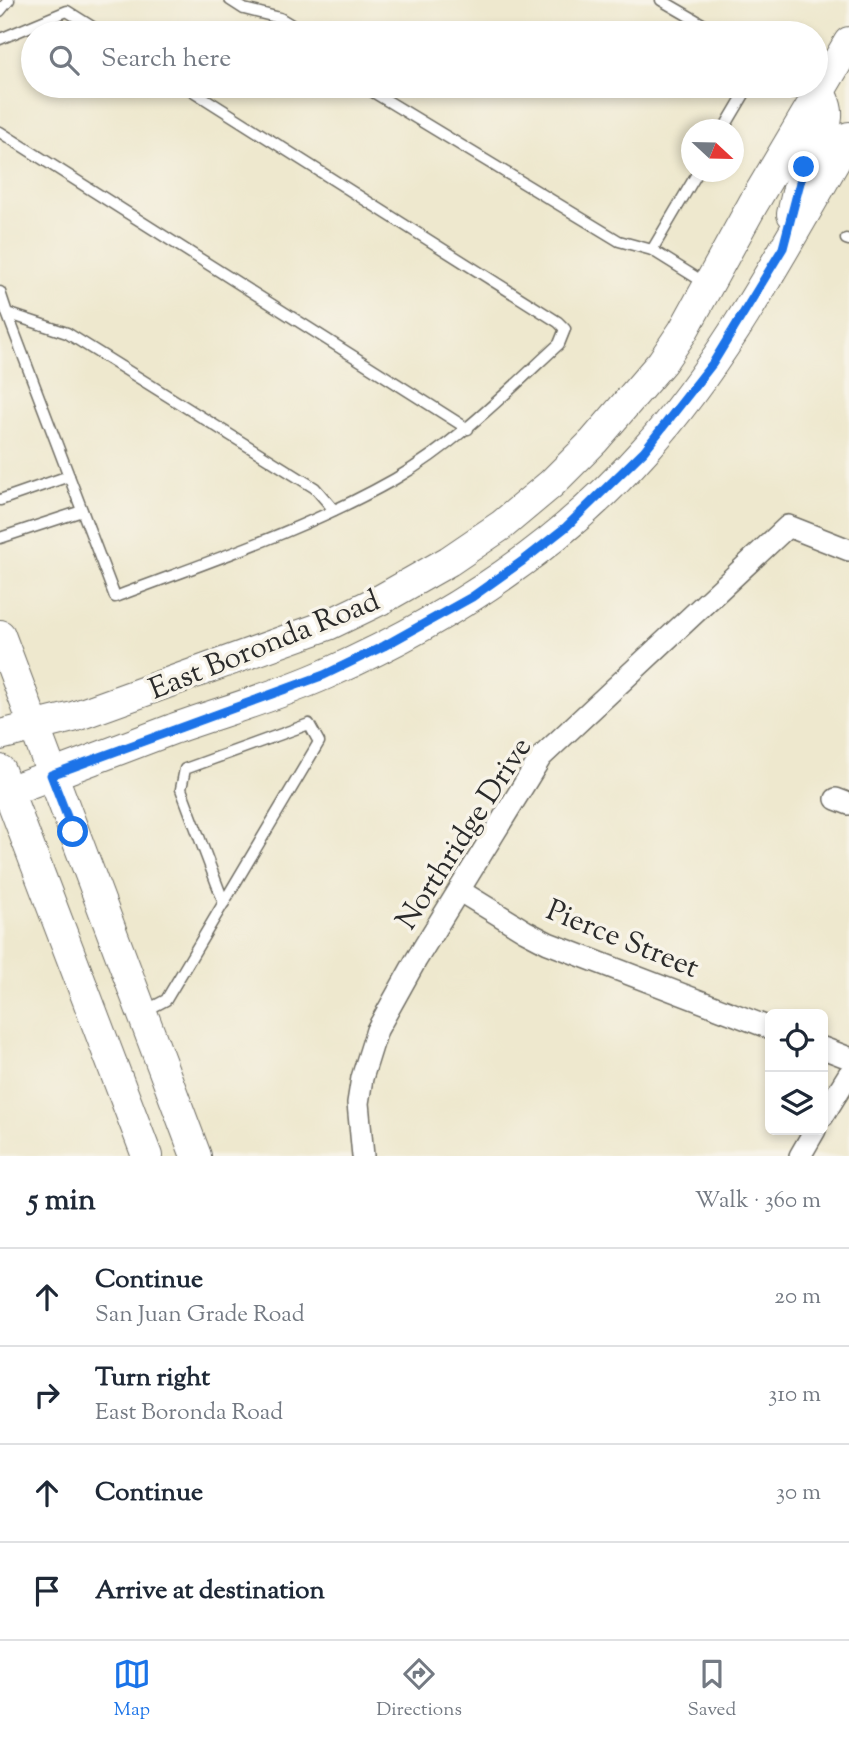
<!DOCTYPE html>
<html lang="en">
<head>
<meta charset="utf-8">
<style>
  body { margin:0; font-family:"Sorts Mill Goudy",serif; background:#f2f2f3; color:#1f2937 }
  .controls { position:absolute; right:21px; bottom:21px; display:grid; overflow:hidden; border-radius:10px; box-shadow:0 4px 10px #0003 }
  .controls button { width:63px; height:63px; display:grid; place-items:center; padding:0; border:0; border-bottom:2px solid #e0e1e3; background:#fff; color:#1f2937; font:35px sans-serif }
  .compass { position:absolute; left:681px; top:119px; width:63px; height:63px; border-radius:50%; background:#fff; box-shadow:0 4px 10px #0003; rotate:112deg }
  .stop { position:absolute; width:21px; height:21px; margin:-16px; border:5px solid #1a73e8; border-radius:50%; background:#fff }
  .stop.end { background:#1a73e8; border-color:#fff; box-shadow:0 2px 7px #0008 }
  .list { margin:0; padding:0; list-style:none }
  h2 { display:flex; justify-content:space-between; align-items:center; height:91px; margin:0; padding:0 28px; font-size:30px }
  h2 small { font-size:23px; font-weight:400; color:#747a83 }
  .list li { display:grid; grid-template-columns:46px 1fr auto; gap:21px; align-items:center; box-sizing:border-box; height:98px; padding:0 28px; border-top:2px solid #e0e1e3 }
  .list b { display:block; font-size:26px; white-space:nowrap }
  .list p { margin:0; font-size:23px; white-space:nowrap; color:#747a83 }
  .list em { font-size:23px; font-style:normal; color:#747a83 }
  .icon { flex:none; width:38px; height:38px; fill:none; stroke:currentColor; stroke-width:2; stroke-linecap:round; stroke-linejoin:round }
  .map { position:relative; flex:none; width:849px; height:1156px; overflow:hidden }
  .search { position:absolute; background:#fff; box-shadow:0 4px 10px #0003; left:21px; right:21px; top:21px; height:77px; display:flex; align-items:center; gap:18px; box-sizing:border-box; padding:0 24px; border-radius:38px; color:#747a83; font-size:26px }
  .sheet { height:483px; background:#fff }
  nav { display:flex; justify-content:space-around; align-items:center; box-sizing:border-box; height:98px; border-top:2px solid #e0e1e3; background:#fff; font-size:19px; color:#747a83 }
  nav a { display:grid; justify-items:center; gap:4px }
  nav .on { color:#1a73e8 }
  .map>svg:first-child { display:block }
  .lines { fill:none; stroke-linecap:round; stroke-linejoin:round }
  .service-casing { stroke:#6f6d64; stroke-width:13 }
  .minor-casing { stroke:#6f6d64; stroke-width:24 }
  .secondary-casing { stroke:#6f6d64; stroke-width:32 }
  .service { stroke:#fff; stroke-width:10 }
  .minor { stroke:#fff; stroke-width:21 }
  .secondary { stroke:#fff; stroke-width:30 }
  .route { stroke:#1a73e8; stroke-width:9 }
  .labels { text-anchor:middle; stroke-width:7; stroke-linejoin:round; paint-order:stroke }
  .street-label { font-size:30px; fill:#2b2b2b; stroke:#f7f3e8 }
</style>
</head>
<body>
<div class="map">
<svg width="849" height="1156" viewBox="0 0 849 1156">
  <rect width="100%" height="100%" fill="#f7f3e8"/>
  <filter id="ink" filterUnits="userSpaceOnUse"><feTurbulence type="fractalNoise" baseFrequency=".0143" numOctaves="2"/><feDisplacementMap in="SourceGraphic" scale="14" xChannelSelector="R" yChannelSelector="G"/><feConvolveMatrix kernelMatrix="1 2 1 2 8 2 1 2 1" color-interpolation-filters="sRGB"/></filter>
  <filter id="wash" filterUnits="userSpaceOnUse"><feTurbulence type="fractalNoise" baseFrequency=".00686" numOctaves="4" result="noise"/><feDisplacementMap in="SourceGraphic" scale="28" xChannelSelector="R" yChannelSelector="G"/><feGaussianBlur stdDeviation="1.57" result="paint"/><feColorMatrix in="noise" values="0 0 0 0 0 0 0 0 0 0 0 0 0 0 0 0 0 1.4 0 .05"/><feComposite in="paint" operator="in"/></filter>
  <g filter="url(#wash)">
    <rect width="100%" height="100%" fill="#eee8ce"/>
  </g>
  <g filter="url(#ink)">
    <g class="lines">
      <defs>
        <g id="service">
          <polyline points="230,0 244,9 280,18 305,33"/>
          <polyline points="661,0 718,33"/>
          <polyline points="0,11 9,0"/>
          <polyline points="0,39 67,11 102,33"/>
          <polyline points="363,86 619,241 652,250 705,283"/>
          <polyline points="723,130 749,86"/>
          <polyline points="0,132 468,429"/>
          <polyline points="846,239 849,240"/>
          <polyline points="652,250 698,172"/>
          <polyline points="0,292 7,313 67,333 315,488 334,510"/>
          <path d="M7 313 115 597C210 561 307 529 395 479 457 443 507 392 559 344L565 329 558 322 185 86"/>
          <polyline points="0,500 69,476"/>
          <polyline points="0,538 82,511"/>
          <polyline points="143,1012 166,1000 319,742 309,724 185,769 181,789 224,903"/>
        </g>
        <g id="minor">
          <polyline points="836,799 849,804"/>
          <polyline points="460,891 525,931 548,943 770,1028"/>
          <polyline points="823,1048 849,1058"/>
          <polyline points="823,1116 849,1074"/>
          <polyline points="363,1156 358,1103 362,1078 377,1030 416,960 541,757 788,526 849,550"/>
          <polyline points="800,1156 815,1130"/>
        </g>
        <g id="secondary">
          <path d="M792 214C796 198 799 181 804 166 815 138 840 122 819 92"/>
          <polyline points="0,635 196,1156"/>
          <polyline points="0,735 73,717 328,625 382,599 449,561 502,525 551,484 594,441 662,362 683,331 753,204 849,42"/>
          <polyline points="0,770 147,1156"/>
          <path d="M0 794C58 773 115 751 173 729 224 711 277 696 326 674 446 621 557 549 645 450 728 357 786 244 849 137"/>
        </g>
      </defs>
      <use href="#service" class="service-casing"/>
      <use href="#minor" class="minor-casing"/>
      <use href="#secondary" class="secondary-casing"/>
      <use href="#service" class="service"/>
      <use href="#minor" class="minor"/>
      <use href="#secondary" class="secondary"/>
    </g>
  </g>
  <g class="lines" filter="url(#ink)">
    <polyline class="route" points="73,832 51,775 324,675 384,646 472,597 524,560 566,527 644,451 713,363 783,248 804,167"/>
  </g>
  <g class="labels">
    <g class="street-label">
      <text transform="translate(264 644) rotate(-22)" y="10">East Boronda Road</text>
      <text transform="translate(463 833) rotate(-57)" y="10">Northridge Drive</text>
      <text transform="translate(623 938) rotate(22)" y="10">Pierce Street</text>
    </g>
  </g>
</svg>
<div class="controls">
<button><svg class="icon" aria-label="locate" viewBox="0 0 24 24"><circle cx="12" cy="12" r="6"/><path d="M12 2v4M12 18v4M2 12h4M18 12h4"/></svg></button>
<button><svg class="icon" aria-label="layers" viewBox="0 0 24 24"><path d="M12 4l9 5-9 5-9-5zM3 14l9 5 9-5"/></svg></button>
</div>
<svg class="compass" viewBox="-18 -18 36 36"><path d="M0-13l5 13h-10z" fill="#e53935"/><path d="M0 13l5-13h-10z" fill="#747a83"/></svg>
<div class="stop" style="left:73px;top:832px"></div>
<div class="stop end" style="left:804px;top:167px"></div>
<div class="search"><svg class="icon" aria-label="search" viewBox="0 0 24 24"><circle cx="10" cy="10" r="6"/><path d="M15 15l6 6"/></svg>Search here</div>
</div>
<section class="sheet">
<h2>5 min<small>Walk · 360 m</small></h2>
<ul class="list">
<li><svg class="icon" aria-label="ahead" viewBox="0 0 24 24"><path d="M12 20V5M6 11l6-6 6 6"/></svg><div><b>Continue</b><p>San Juan Grade Road</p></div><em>20 m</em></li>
<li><svg class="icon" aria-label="right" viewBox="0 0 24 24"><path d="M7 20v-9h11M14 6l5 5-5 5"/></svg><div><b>Turn right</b><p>East Boronda Road</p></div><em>310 m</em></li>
<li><svg class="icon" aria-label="ahead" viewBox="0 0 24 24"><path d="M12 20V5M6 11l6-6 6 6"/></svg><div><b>Continue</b></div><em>30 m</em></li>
<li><svg class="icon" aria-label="arrive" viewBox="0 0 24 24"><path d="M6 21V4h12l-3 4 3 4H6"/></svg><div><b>Arrive at destination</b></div></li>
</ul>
</section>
<nav>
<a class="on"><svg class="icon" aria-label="map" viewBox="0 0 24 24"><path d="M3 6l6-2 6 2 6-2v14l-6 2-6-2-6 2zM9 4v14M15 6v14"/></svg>Map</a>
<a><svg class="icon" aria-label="directions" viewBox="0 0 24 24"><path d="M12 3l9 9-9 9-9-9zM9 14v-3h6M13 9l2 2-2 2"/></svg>Directions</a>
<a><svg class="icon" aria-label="saved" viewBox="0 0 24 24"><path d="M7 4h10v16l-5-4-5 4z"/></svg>Saved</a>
</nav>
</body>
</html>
